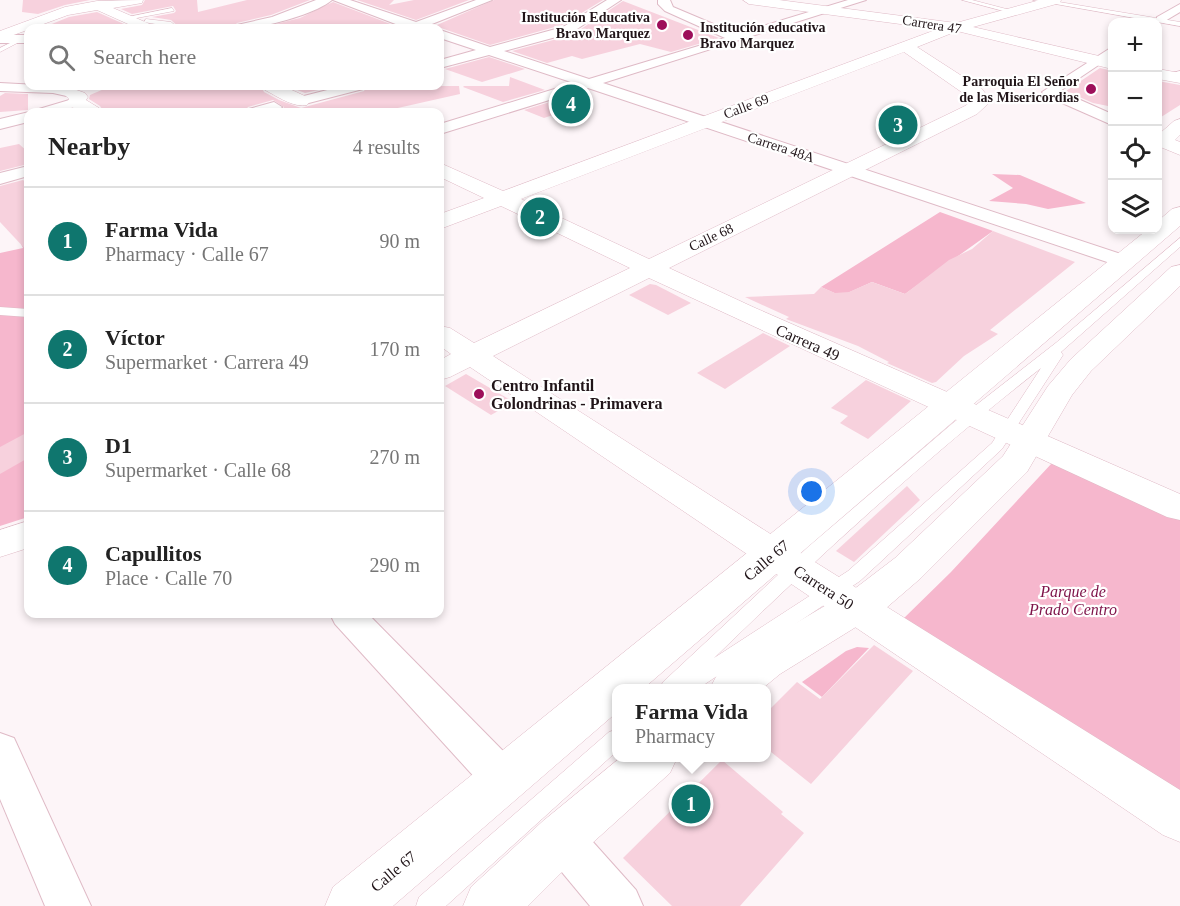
<!DOCTYPE html>
<html lang="en">
<head>
<meta charset="utf-8">
<style>
  body { margin:0; font-family:Georgia,serif; background:#f6f6f6; color:#222 }
  .controls { position:absolute; right:18px; top:18px; display:grid; overflow:hidden; border-radius:12px; box-shadow:0 3px 9px #0003 }
  .controls button { width:54px; height:54px; display:grid; place-items:center; padding:0; border:0; border-bottom:2px solid #e0e0e0; background:#fff; color:#222; font:30px sans-serif }
  .you { position:absolute; left:812px; top:492px; width:21px; height:21px; margin:-15px; border:4px solid #fff; border-radius:50%; background:#1a73e8; box-shadow:0 0 0 9px #1a73e833 }
  .badge { display:grid; place-items:center; width:39px; height:39px; border-radius:50%; background:#0f766e; color:#fff; font-size:20px; font-weight:700 }
  .pin { position:absolute; translate:-50% -50%; border:3px solid #fff; box-shadow:0 2px 6px #0006 }
  .popup { position:absolute; left:612px; top:684px; width:159px; height:78px; box-sizing:border-box; display:grid; place-content:center; border-radius:12px; background:#fff; filter:drop-shadow(0 2px 4px #0005); font-size:20px; white-space:nowrap; color:#767676 }
  .popup b { font-size:22px; color:#222 }
  .popup::after { content:''; position:absolute; left:50%; top:100%; margin-left:-12px; border:12px solid transparent; border-top-color:#fff }
  .list { margin:0; padding:0; list-style:none }
  h2 { display:flex; justify-content:space-between; align-items:center; height:78px; margin:0; padding:0 24px; font-size:26px }
  h2 small { font-size:20px; font-weight:400; color:#767676 }
  .list li { display:grid; grid-template-columns:39px 1fr auto; gap:18px; align-items:center; box-sizing:border-box; height:108px; padding:0 24px; border-top:2px solid #e0e0e0 }
  .list b { display:block; font-size:22px; white-space:nowrap }
  .list p { margin:0; font-size:20px; white-space:nowrap; color:#767676 }
  .list em { font-size:20px; font-style:normal; color:#767676 }
  .icon { flex:none; width:33px; height:33px; fill:none; stroke:currentColor; stroke-width:2; stroke-linecap:round; stroke-linejoin:round }
  .map { position:relative; flex:none; width:1180px; height:906px; overflow:hidden }
  .search { position:absolute; background:#fff; box-shadow:0 3px 9px #0003; left:24px; top:24px; width:420px; height:66px; display:flex; align-items:center; gap:15px; box-sizing:border-box; padding:0 21px; border-radius:12px; color:#767676; font-size:22px }
  .panel { position:absolute; background:#fff; box-shadow:0 3px 9px #0003; left:24px; top:108px; width:420px; height:510px; border-radius:12px }
  .map>svg:first-child { display:block }
  .green { fill:#f6b7cd }
  .building { fill:#f7d1dd }
  .lines { fill:none; stroke-linecap:round; stroke-linejoin:round }
  .service-casing { stroke:#dfbac6; stroke-width:1 }
  .minor-casing { stroke:#dfbac6; stroke-width:2 }
  .tertiary-casing { stroke:#dfbac6; stroke-width:1 }
  .secondary-casing { stroke:#dfbac6; stroke-width:1 }
  .service { fill:#fff; fill-rule:evenodd }
  .minor { fill:#fff; fill-rule:evenodd }
  .tertiary { fill:#fff; fill-rule:evenodd }
  .secondary { fill:#fff; fill-rule:evenodd }
  .poi-dot { fill:#9d0e5a; stroke:#fff; stroke-width:2 }
  .labels { text-anchor:middle; stroke-width:4.5; stroke-linejoin:round; paint-order:stroke }
  .far-poi-label { font-size:14px; font-weight:bold; fill:#211519; stroke:#fff; text-anchor:end }
  .far-street-label { font-size:14px; fill:#211519; stroke:#fff }
  .street-label { font-size:16px; fill:#211519; stroke:#fff }
  .poi-label { font-size:16px; font-weight:bold; fill:#211519; stroke:#fff; text-anchor:start }
  .park-label { font-size:16px; font-style:italic; fill:#7e1349; stroke:#fff }
</style>
</head>
<body>
<div class="map">
<svg width="1180" height="906" viewBox="0 0 1180 906">
  <rect width="100%" height="100%" fill="#fdf5f8"/>
  <g class="green">
    <polygon points="992,174 1020,175 1086,203 1048,209 1026,204 989,201 1013,188"/>
    <polygon points="940,212 993,231 905,294 872,282 841,296 821,287"/>
    <polygon points="28,242 28,517 0,526 0,253 23,248 21,244"/>
    <polygon points="1052,463 1180,519 1180,795 902,620 951,572"/>
    <polygon points="857,647 869,648 822,697 802,682 846,651"/>
  </g>
  <g class="building">
    <polygon points="23,0 90,0 65,5 38,14 22,12"/>
    <polygon points="145,0 197,0 198,12 247,0 310,0 271,15 237,23 233,28 180,28 171,20 152,17 174,13 176,11 173,6 132,14 121,9 142,5"/>
    <polygon points="357,0 394,0 389,5 414,0 469,0 416,20"/>
    <polygon points="494,0 603,0 562,25 490,45 441,28 430,28"/>
    <polygon points="623,1 719,38 671,52 640,44 582,59 572,56 547,63 512,51 572,35"/>
    <polygon points="333,2 401,28 259,28 300,18"/>
    <polygon points="97,12 133,28 42,28 69,17"/>
    <polygon points="489,57 525,69 482,82 445,69"/>
    <polygon points="1100,68 1113,71 1113,107 1093,103 1066,91"/>
    <polygon points="510,77 545,90 503,102 463,87 464,86 509,86"/>
    <polygon points="1158,81 1180,85 1180,105 1158,119"/>
    <polygon points="111,86 261,86 264,92 279,100 301,108 364,91 367,86 459,86 460,94 380,112 275,112 281,112 284,107 273,100 248,107 244,112 104,112 100,106 89,99 90,95"/>
    <polygon points="287,86 336,86 305,93"/>
    <polygon points="5,93 28,94 28,110 0,112 0,96"/>
    <polygon points="566,97 586,104 544,118 524,110"/>
    <polygon points="19,144 28,152 28,164 0,171 0,148"/>
    <polygon points="23,180 28,184 28,252 0,222 0,186"/>
    <polygon points="993,231 1075,262 990,330 998,334 964,356 936,382 932,383 887,363 889,362 858,346 786,319 789,317 745,297 814,294 821,287 835,293 849,292 872,282 905,294 949,260 972,249"/>
    <polygon points="650,284 656,285 691,303 668,315 629,295"/>
    <polygon points="763,333 790,346 725,389 697,373"/>
    <polygon points="466,374 514,402 491,415 445,386"/>
    <polygon points="866,380 911,401 868,439 840,423 848,416 831,408"/>
    <polygon points="28,432 28,458 0,474 0,447"/>
    <polygon points="907,486 920,500 854,562 836,551"/>
    <polygon points="874,645 913,671 811,784 766,748 766,713 797,682 820,699"/>
    <polygon points="722,760 783,812 781,814 804,833 740,906 672,906 623,858"/>
  </g>
  <g class="lines">
    <defs>
      <g id="service">
        <polygon points="962,0 972,0 1018,12 1015,14"/>
        <polygon points="1033,0 1047,0 1180,22 1180,26"/>
        <polygon points="172,8 174,11 126,20 123,18"/>
        <polygon points="146,19 171,22 178,28 144,22"/>
        <polygon points="20,38 25,39 0,52 0,48"/>
        <path d="M1180 238V247L1061 352 1063 355 1002 449 860 581 699 688H660L663 682 808 547 953 423 1057 342ZM1041 368 992 443 848 571 714 658C819 556 926 458 1041 368Z"/>
        <polygon points="0,307 28,309 28,317 0,315"/>
        <polygon points="616,730 616,752 446,906 416,906 419,897 609,732"/>
      </g>
      <g id="minor">
        <path d="M316 0H332C314 15 258 30 235 28L237 25 272 17Z"/>
        <polygon points="333,0 350,0 416,22 476,0 492,0 427,26 428,28 406,28"/>
        <polygon points="607,0 621,0 571,33 504,51 589,79 725,38 665,11 658,4 658,0 670,0 673,7 737,34 848,0 866,0 603,83 1130,257 1134,261 1130,265 1123,267 1116,265 588,88 440,134 440,124 574,83 489,55 440,68 440,60 476,50 440,38 440,30 490,47 563,27"/>
        <polygon points="1180,4 1180,12 1165,21 1157,21 1157,17"/>
        <rect x="0" y="35" width="28" height="8"/>
        <polygon points="1112,47 1112,56 1060,91 1112,114 1112,125 1044,95 1042,92"/>
        <polygon points="0,83 57,86 76,90 78,93 71,97 53,93 0,91"/>
        <polygon points="343,86 365,86 363,89 301,105 294,101 296,98"/>
        <polygon points="76,98 81,99 83,102 81,105 58,112 36,112 39,109"/>
        <polygon points="274,102 282,107 279,110 246,112 249,109"/>
        <polygon points="29,112 28,122 0,129 0,119"/>
        <polygon points="28,166 28,176 0,184 0,173"/>
        <polygon points="330,614 368,614 518,766 524,779 518,792 503,798 488,792 335,624"/>
        <polygon points="0,733 14,738 91,906 45,906 0,799"/>
        <polygon points="561,817 576,823 636,890 643,906 590,906 546,853 539,838 546,823"/>
      </g>
      <g id="tertiary">
        <polygon points="143,0 142,3 113,8 152,25 154,28 137,28 97,10 68,15 0,40 0,31 65,7 97,1"/>
        <path d="M743 0H779L956 23 1040 0H1061L1060 3 973 27 1112 59V69L957 31 917 47 982 89 991 101 977 114 669 268 753 307 1180 494V520L1167 517 649 278 493 356 786 544 1180 790V842L1163 835 470 367 450 377 440 380V360L451 354 440 346V326L450 328 474 343 630 268 501 206 440 229V214L484 198 440 177V163L503 191 938 29 749 4ZM904 52 973 100 965 106 649 259 521 199Z"/>
        <polygon points="1158,69 1180,73 1180,83 1158,79"/>
        <path d="M263 86H283L307 97 310 101 307 105C293 108 277 96 265 90Z"/>
        <path d="M71 88 85 93 88 97 86 100 99 108 102 112C88 112 77 114 67 102L69 99 63 93 65 89Z"/>
        <polygon points="28,521 28,548 0,557 0,530"/>
      </g>
      <g id="secondary">
        <polygon points="1180,71 1180,81 1168,80 1166,77 1168,74"/>
        <polygon points="1180,119 1180,135 1175,140 1180,142 1180,155 1158,146 1158,135 1174,121"/>
        <polygon points="1180,207 1180,226 644,688 616,688 616,713 393,906 325,906 333,887 1147,230 1158,230 1158,221 1172,209"/>
        <polygon points="1180,265 1180,286 1091,371 1072,395 1027,472 921,578 885,609 780,674 763,688 710,688 717,675 750,650 857,587 895,558 1003,456 1048,386 1071,359 1171,267"/>
        <polygon points="620,758 677,758 670,773 579,855 528,906 463,906 471,887 543,821"/>
      </g>
    </defs>
    <use href="#service" class="service-casing"/>
    <use href="#minor" class="minor-casing"/>
    <use href="#tertiary" class="tertiary-casing"/>
    <use href="#secondary" class="secondary-casing"/>
    <use href="#service" class="service"/>
    <use href="#minor" class="minor"/>
    <use href="#tertiary" class="tertiary"/>
    <use href="#secondary" class="secondary"/>
  </g>
  <g class="poi-dot">
    <circle cx="662" cy="25" r="6"/>
    <circle cx="688" cy="35" r="6"/>
    <circle cx="1091" cy="89" r="6"/>
    <circle cx="479" cy="394" r="6"/>
  </g>
  <g class="labels">
    <g class="far-poi-label">
      <text x="650" y="22">Institución Educativa<tspan x="650" dy="16">Bravo Marquez</tspan></text>
      <text x="700" y="32" text-anchor="start">Institución educativa<tspan x="700" dy="16">Bravo Marquez</tspan></text>
      <text x="1079" y="86">Parroquia El Señor<tspan x="1079" dy="16">de las Misericordias</tspan></text>
    </g>
    <g class="far-street-label">
      <text transform="translate(932 24) rotate(9)" y="5">Carrera 47</text>
      <text transform="translate(746 106) rotate(-21)" y="5">Calle 69</text>
      <text transform="translate(781 147) rotate(18)" y="5">Carrera 48A</text>
      <text transform="translate(711 237) rotate(-25)" y="5">Calle 68</text>
    </g>
    <g class="street-label">
      <text transform="translate(808 342) rotate(24)" y="6">Carrera 49</text>
      <text transform="translate(766 560) rotate(-40)" y="6">Calle 67</text>
      <text transform="translate(824 587) rotate(33)" y="6">Carrera 50</text>
      <text transform="translate(393 871) rotate(-40)" y="6">Calle 67</text>
    </g>
    <g class="poi-label">
      <text x="491" y="391">Centro Infantil<tspan x="491" dy="18">Golondrinas - Primavera</tspan></text>
    </g>
    <g class="park-label">
      <text x="1073" y="597">Parque de<tspan x="1073" dy="18">Prado Centro</tspan></text>
    </g>
  </g>
</svg>
<div class="controls">
<button>+</button>
<button>−</button>
<button><svg class="icon" aria-label="locate" viewBox="0 0 24 24"><circle cx="12" cy="12" r="6"/><path d="M12 2v4M12 18v4M2 12h4M18 12h4"/></svg></button>
<button><svg class="icon" aria-label="layers" viewBox="0 0 24 24"><path d="M12 4l9 5-9 5-9-5zM3 14l9 5 9-5"/></svg></button>
</div>
<div class="you"></div>
<div class="pin badge" style="left:691px;top:804px">1</div>
<div class="popup"><b>Farma Vida</b>Pharmacy</div>
<div class="pin badge" style="left:540px;top:217px">2</div>
<div class="pin badge" style="left:898px;top:125px">3</div>
<div class="pin badge" style="left:571px;top:104px">4</div>
<div class="search"><svg class="icon" aria-label="search" viewBox="0 0 24 24"><circle cx="10" cy="10" r="6"/><path d="M15 15l6 6"/></svg>Search here</div>
<section class="panel">
<h2>Nearby<small>4 results</small></h2>
<ul class="list">
<li><span class="badge">1</span><div><b>Farma Vida</b><p>Pharmacy · Calle 67</p></div><em>90 m</em></li>
<li><span class="badge">2</span><div><b>Víctor</b><p>Supermarket · Carrera 49</p></div><em>170 m</em></li>
<li><span class="badge">3</span><div><b>D1</b><p>Supermarket · Calle 68</p></div><em>270 m</em></li>
<li><span class="badge">4</span><div><b>Capullitos</b><p>Place · Calle 70</p></div><em>290 m</em></li>
</ul>
</section>
</div>
</body>
</html>
